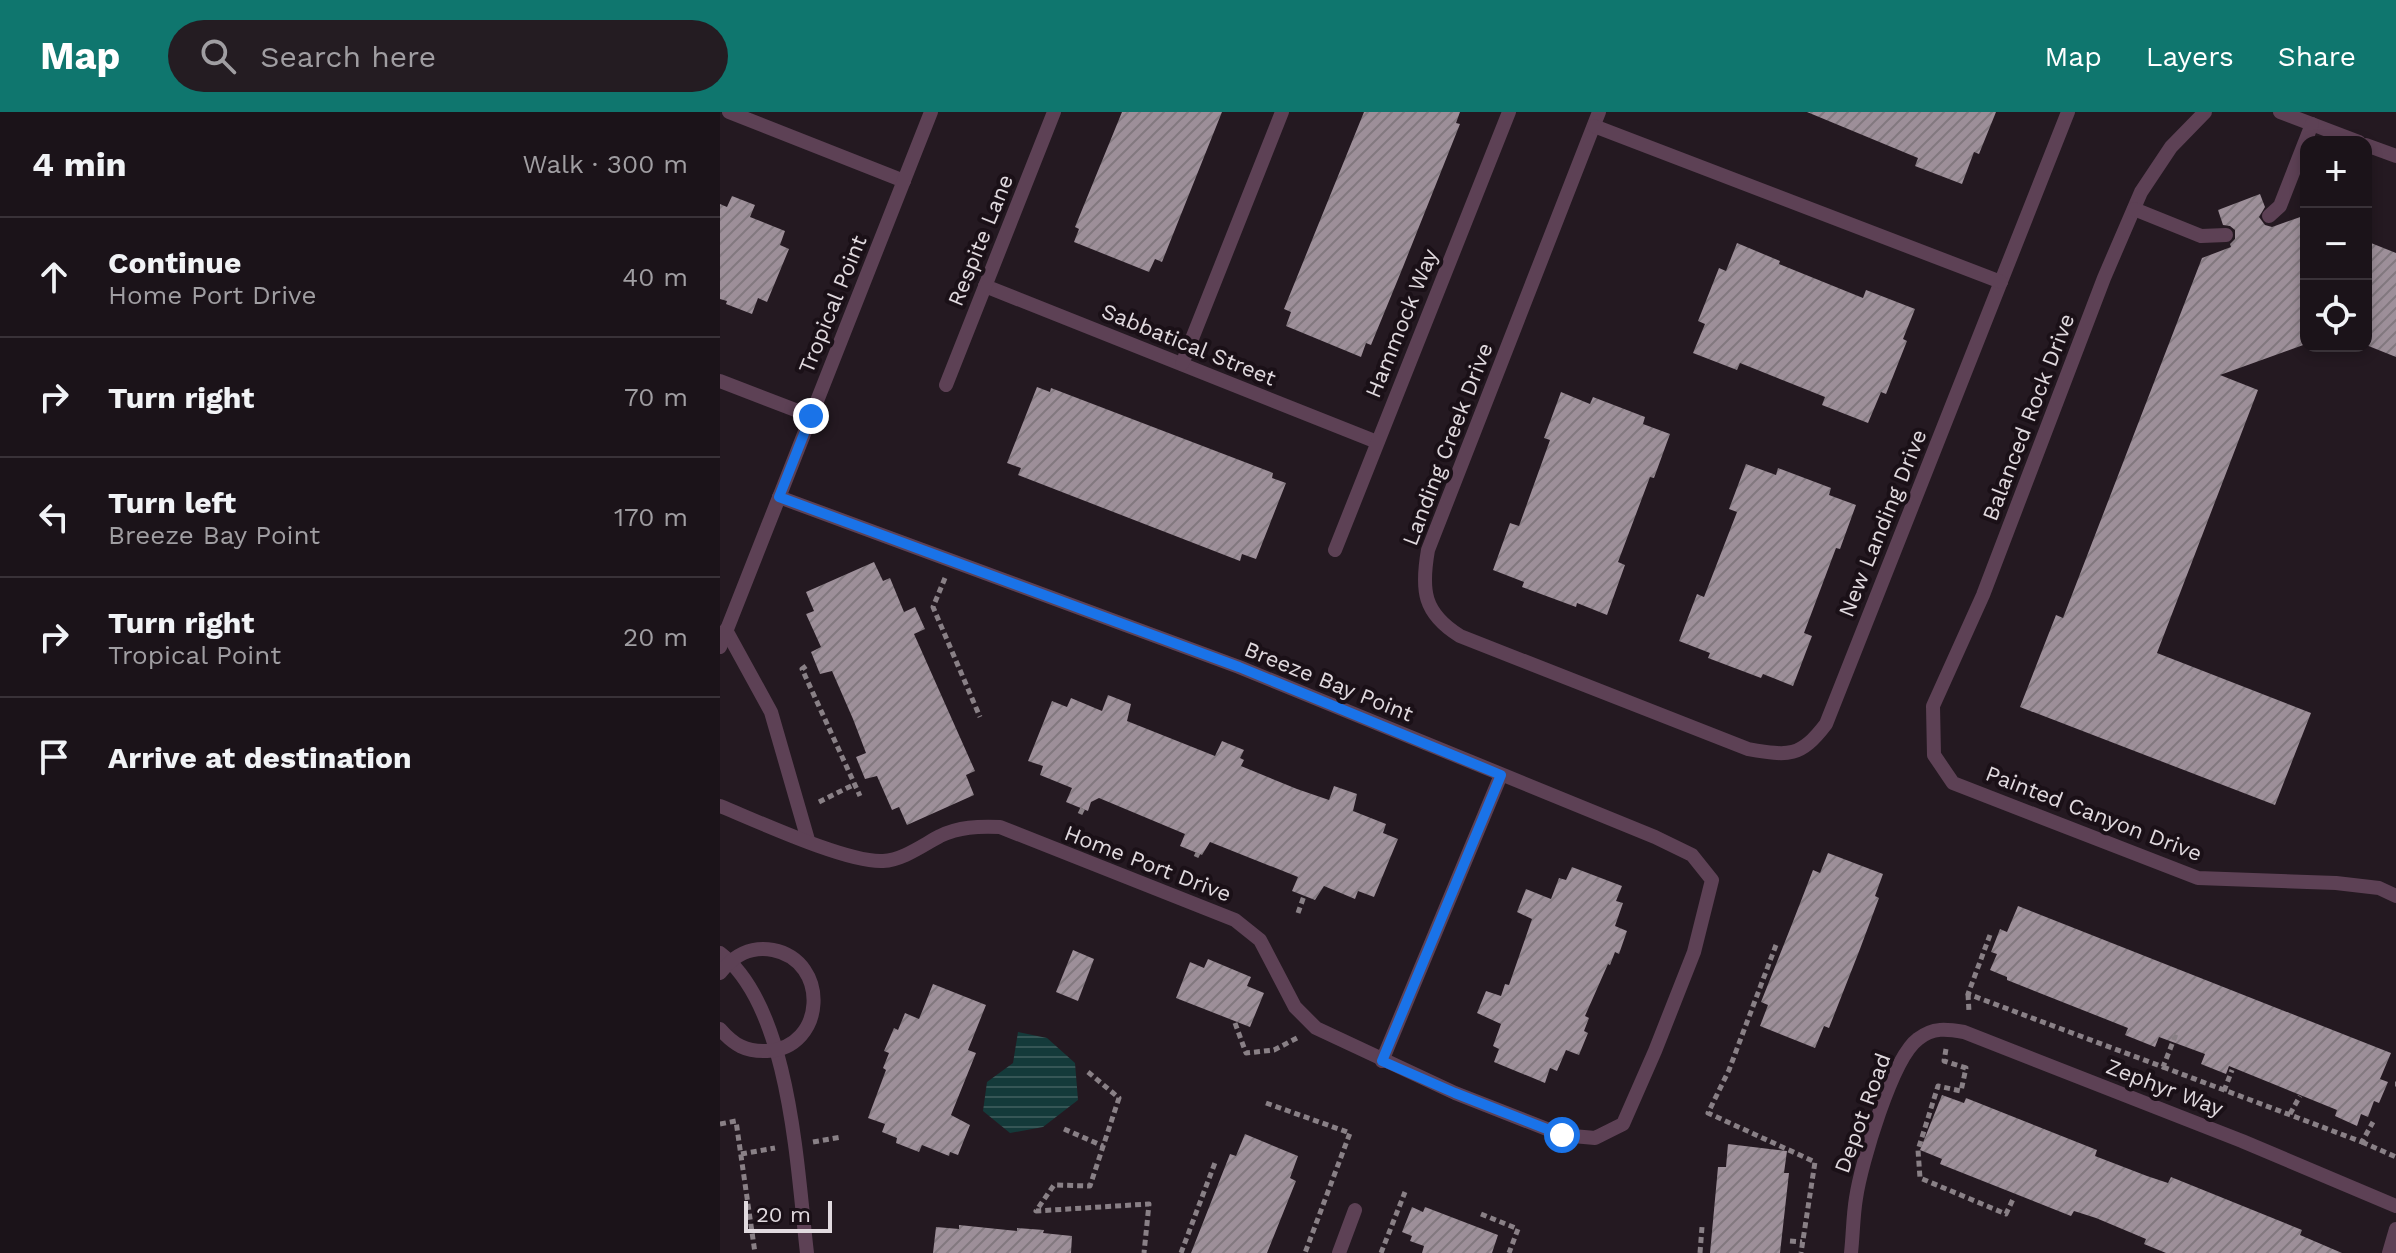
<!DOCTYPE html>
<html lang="en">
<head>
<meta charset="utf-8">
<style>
  body { margin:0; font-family:"Work Sans",sans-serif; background:#241c22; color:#f1f3f6 }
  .controls { position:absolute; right:24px; top:24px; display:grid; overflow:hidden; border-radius:16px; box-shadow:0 4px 12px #0003 }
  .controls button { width:72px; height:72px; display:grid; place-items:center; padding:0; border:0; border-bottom:2px solid #393238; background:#1b1319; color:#f1f3f6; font:40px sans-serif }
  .scale { position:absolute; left:24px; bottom:20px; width:88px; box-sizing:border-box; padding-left:8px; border:4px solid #e1dadf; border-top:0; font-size:22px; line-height:28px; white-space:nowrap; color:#e1dadf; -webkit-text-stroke:6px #1a1017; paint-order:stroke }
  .stop { position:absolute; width:24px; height:24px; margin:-18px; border:6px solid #1a73e8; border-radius:50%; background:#fff }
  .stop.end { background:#1a73e8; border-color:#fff; box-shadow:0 2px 8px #0008 }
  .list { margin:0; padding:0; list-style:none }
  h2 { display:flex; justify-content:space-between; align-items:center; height:104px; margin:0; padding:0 32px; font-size:34px }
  h2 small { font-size:26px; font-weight:400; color:#a09ea2 }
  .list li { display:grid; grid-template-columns:52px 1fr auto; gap:24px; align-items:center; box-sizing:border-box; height:120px; padding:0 32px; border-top:2px solid #393238 }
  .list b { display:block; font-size:30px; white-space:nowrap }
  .list p { margin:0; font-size:26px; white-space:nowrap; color:#a09ea2 }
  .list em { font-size:26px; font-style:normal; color:#a09ea2 }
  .icon { flex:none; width:44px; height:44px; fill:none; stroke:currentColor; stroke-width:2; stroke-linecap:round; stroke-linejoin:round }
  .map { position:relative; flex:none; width:1676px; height:1141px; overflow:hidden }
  header { display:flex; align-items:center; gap:48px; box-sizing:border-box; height:112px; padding:0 40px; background:#0f766e; color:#fff }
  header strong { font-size:38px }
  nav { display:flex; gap:44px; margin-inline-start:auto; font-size:28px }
  .search { width:560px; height:72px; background:#241c22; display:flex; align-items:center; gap:20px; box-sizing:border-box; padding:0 28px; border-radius:44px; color:#a09ea2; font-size:30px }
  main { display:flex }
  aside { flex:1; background:#1b1319 }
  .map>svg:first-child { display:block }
  .water { fill:url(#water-rules) }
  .building { fill:url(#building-hatch) }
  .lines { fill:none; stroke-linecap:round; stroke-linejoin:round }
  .path { stroke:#898086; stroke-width:5; stroke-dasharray:6 4; stroke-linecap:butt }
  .lane { stroke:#5d4155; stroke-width:14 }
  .route { stroke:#1a73e8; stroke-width:10 }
  .labels { text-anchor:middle; stroke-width:8; stroke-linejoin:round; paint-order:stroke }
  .street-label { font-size:22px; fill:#e1dadf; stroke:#1a1017 }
</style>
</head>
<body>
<header>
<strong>Map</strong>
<div class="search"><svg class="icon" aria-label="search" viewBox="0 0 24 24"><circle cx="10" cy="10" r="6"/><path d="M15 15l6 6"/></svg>Search here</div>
<nav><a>Map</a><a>Layers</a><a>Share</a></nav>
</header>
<main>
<aside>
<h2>4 min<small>Walk · 300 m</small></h2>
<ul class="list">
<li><svg class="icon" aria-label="ahead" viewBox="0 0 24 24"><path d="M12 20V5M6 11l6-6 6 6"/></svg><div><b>Continue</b><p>Home Port Drive</p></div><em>40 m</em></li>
<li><svg class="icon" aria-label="right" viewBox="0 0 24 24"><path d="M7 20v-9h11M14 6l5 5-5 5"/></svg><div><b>Turn right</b></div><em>70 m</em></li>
<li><svg class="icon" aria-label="left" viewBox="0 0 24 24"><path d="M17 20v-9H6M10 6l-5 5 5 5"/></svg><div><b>Turn left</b><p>Breeze Bay Point</p></div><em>170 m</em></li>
<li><svg class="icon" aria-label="right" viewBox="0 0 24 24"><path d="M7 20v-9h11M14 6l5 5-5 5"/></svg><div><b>Turn right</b><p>Tropical Point</p></div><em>20 m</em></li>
<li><svg class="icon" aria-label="arrive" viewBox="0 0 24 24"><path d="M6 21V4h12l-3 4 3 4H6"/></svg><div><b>Arrive at destination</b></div></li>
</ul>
</aside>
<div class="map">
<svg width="1676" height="1141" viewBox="0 0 1676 1141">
  <defs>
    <pattern id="water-rules" width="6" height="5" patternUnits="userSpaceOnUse" patternTransform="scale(2)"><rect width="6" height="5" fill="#143a3a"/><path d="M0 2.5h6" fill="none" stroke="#365656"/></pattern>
    <pattern id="building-hatch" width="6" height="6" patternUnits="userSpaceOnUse" patternTransform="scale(2)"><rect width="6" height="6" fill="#9d8f99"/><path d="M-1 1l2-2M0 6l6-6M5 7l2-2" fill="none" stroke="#82787f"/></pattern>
  </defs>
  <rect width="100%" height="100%" fill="#241921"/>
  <polygon class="water" points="298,920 327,926 355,951 358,988 323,1015 290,1021 263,999 267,970 293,951"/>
  <g class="building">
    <polygon points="402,0 502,0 442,150 435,147 429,160 354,130 359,117 355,115"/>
    <polygon points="644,0 740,0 736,11 740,12 683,155 651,233 646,231 641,245 566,214 571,200 564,197"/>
    <polygon points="1087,0 1276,0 1259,42 1254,40 1242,72 1195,54 1198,46"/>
    <polygon points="1540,82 1545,95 1539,105 1545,113 1552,115 1586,103 1586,232 1500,263 1538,278 1437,541 1591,601 1555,693 1300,595 1336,503 1343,506 1482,146 1511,135 1510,132 1515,127 1515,118 1510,114 1503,113 1498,98"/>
    <polygon points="12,84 35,93 30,105 65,119 60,133 69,137 47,190 38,186 32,202 6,192 7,189 0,187 0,92 7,95"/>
    <polygon points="1646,129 1676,141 1676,245 1646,233"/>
    <polygon points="1017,131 1060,149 1059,152 1143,186 1146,178 1195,197 1183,227 1187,229 1166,282 1161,280 1148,311 1102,293 1105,285 1020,251 1017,258 973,241 985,212 978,209 999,156 1006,159"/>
    <polygon points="317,275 330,280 331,276 553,361 552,366 566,371 536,447 522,442 520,449 298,363 301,356 287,351"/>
    <polygon points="841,280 870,292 873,285 925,305 923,312 950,322 934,366 930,365 898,450 905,453 887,503 857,491 856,495 802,475 804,470 773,458 790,411 799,414 830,328 824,326"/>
    <polygon points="1026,352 1056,363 1058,356 1111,376 1109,383 1136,393 1120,437 1116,436 1084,521 1092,524 1073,574 1043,562 1041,566 988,546 990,541 959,529 977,482 984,485 1017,400 1009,397"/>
    <polygon points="154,450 163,469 170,466 184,500 195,495 205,517 194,522 255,659 246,663 254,683 187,713 179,695 172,698 157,664 145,667 136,645 146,641 133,607 112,559 100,562 91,540 101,535 86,502 94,499 86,480"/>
    <polygon points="388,583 411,592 407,609 495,644 502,629 524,638 520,646 524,648 521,654 577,677 609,688 614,674 637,682 633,699 666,712 663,721 678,727 654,785 638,779 635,787 604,774 595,788 572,779 578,765 490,730 482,743 460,734 465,722 379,686 371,690 368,699 346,690 352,676 320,663 323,654 308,649 332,589 347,595 351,586 382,599"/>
    <polygon points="1108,741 1163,762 1155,784 1159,786 1140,837 1109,916 1104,914 1095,936 1040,914 1048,893 1041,890 1072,812 1093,758 1100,761"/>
    <polygon points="852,755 902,774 896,789 903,791 895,814 907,819 899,842 895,840 890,853 888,852 865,904 869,906 864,919 868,921 859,943 846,938 837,959 830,956 825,971 774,950 779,937 773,934 781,912 757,901 766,879 781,884 785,872 789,873 812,807 797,800 806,777 831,787 839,766 846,768"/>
    <polygon points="1298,794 1671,941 1660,967 1668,970 1659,991 1654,989 1648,1005 1641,1002 1637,1014 1615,1004 1617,998 1509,954 1506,962 1481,952 1485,942 1439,925 1435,935 1405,923 1408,916 1287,868 1287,865 1270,858 1277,842 1271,840 1280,817 1287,820"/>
    <polygon points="353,838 374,847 358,889 336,880"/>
    <polygon points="488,847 531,865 527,874 544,881 530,915 456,886 470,850 484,856"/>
    <polygon points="213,872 266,893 248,938 256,941 231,1003 250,1013 238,1043 230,1040 229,1044 202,1033 199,1040 176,1031 177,1026 162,1020 165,1012 148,1006 166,958 163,956 169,941 164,939 174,916 178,918 185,901 199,907"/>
    <polygon points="1222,983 1244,991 1246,986 1377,1038 1375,1044 1427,1064 1448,1071 1451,1065 1582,1118 1580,1123 1622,1141 1446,1141 1424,1132 1426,1127 1376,1106 1354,1099 1351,1104 1220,1052 1222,1047 1200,1038"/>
    <polygon points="525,1022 578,1044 570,1066 576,1069 547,1141 471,1141 510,1042 516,1044"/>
    <polygon points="1008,1032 1067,1039 1064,1061 1069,1061 1060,1141 990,1141 998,1055 1006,1055"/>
    <polygon points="692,1095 703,1100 705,1095 778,1123 772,1141 702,1141 704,1134 690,1129 692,1124 682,1120"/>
    <polygon points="239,1113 297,1119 297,1116 324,1118 323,1121 352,1124 351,1141 213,1141 216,1115 239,1117"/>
  </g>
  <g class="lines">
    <g class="path">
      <polyline points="225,466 213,495 260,605"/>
      <polyline points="86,554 82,557 140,684"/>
      <polyline points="99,690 135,672"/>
      <polyline points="360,702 363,696"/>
      <polyline points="476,745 478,741"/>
      <polyline points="578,801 584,784"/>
      <polyline points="1270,823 1248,882 1443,955 1456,922"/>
      <polyline points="1056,833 1009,958 988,1001 1095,1050 1081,1141"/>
      <polyline points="1248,882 1249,900"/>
      <polyline points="515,911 526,941 554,938 577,926"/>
      <polyline points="1226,937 1224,949 1246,956 1241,979 1218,974 1198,1038 1200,1066 1286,1102 1294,1085"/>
      <polyline points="1443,955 1642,1030 1653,1010"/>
      <polyline points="368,960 399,986 370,1074 334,1073 316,1099 429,1092 424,1141"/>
      <polyline points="1675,972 1676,972"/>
      <polyline points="1504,979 1512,958"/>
      <polyline points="546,991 630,1021 585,1141"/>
      <polyline points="1570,1002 1580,984"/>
      <polyline points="0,1012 16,1009 35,1141"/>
      <polyline points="344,1017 383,1034"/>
      <polyline points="93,1030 121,1025"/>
      <polyline points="1642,1030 1676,1045"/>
      <polyline points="21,1042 55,1036"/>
      <polyline points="761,1102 798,1117 789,1141"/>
      <polyline points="1070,1129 1082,1130"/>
      <polyline points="461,1141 496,1048"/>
      <polyline points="661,1141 685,1080"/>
      <polyline points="980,1141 982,1115"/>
    </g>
    <g class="lane">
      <polyline points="9,0 184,69"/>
      <path d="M879 0 708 438C701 478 703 501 740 524L1028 637C1069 644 1080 646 1106 612L1348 0"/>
      <polyline points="1485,0 1451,35 1421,80 1384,166 1263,483 1213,594 1214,643 1233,671 1478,766 1616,771 1659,776 1676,784"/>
      <polyline points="1560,0 1639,30"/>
      <polyline points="874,14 1281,170"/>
      <polyline points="1646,33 1676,44"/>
      <polyline points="1414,97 1481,124 1506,123"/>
      <polyline points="1549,104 1560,94 1592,12"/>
      <polyline points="265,174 657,330"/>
      <polyline points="462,252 562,0"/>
      <polyline points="0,269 91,304"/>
      <polyline points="226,273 334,0"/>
      <polyline points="615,438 789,0"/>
      <polyline points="6,518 51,600 88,728"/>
      <polyline points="0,535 211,0"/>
      <path d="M0 694C37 709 127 751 163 749 183 748 203 733 220 724 239 715 258 714 280 715L515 808 540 828 575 895 596 916 735 981 842 1023 875 1026 903 1012 935 939 974 840 992 768 972 743 935 725 519 555 59 385"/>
      <path d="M0 841C71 895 77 1058 87 1141"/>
      <path d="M0 861C14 843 30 834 53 838 110 849 106 936 47 939 26 940 14 933 0 917"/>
      <polyline points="662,949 781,663"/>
      <polyline points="619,1141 635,1098"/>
      <path d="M1131 1141C1133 1123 1133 1104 1136 1086 1141 1052 1172 946 1198 927 1213 915 1227 917 1244 920L1522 1029 1676 1094"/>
      <polyline points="1669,1141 1676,1117"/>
    </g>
  </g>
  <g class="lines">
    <polyline class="route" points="91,304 59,385 519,555 781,663 662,949 735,981 842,1023"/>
  </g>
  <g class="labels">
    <g class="street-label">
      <text transform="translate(260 128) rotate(-68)" y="8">Respite Lane</text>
      <text transform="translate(112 192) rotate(-68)" y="8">Tropical Point</text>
      <text transform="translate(681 211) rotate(-68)" y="8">Hammock Way</text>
      <text transform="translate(469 232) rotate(22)" y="8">Sabbatical Street</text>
      <text transform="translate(1308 305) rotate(-69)" y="8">Balanced Rock Drive</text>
      <text transform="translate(727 332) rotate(-69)" y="8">Landing Creek Drive</text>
      <text transform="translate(1162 411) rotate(-68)" y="8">New Landing Drive</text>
      <text transform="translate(609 569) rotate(22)" y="8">Breeze Bay Point</text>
      <text transform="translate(1374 701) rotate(21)" y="8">Painted Canyon Drive</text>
      <text transform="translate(428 751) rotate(21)" y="8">Home Port Drive</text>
      <text transform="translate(1445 975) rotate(21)" y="8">Zephyr Way</text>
      <text transform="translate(1142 1001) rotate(-70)" y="8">Depot Road</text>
    </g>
  </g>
</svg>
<div class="controls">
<button>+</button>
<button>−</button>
<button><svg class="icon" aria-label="locate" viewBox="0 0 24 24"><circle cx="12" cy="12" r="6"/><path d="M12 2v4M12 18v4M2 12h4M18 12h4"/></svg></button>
</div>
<div class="scale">20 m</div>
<div class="stop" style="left:842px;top:1023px"></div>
<div class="stop end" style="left:91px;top:304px"></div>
</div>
</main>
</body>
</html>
